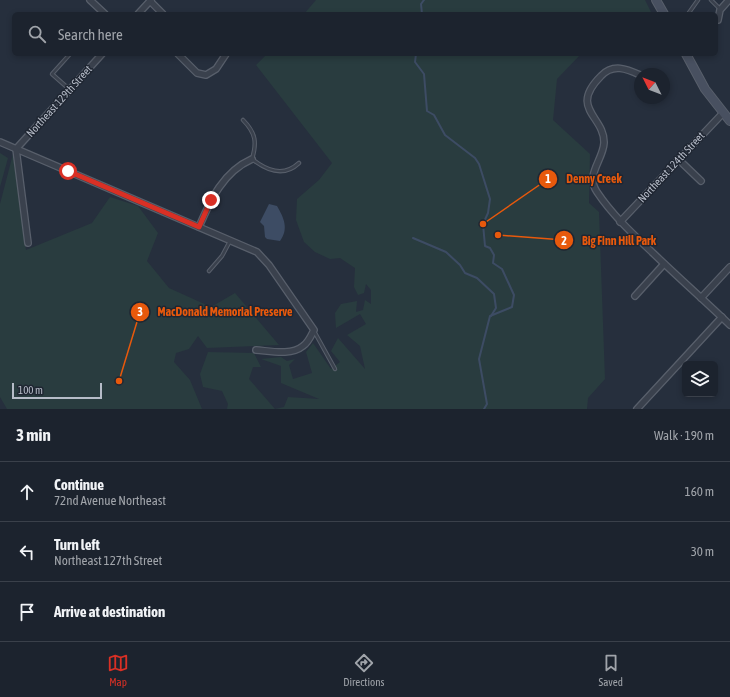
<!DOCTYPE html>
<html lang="en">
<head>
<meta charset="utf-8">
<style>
  body { margin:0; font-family:"Asap Condensed",sans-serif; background:#252b36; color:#f1f3f6 }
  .controls { position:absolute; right:12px; bottom:12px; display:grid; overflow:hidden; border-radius:6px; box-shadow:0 2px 6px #0003 }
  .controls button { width:36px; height:36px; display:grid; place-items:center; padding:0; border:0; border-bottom:1px solid #3a404a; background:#1c232e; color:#f1f3f6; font:20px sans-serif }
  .compass { position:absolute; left:634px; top:68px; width:36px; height:36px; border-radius:50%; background:#1c232e; box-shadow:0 2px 6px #0003; rotate:312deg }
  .scale { position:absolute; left:12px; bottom:10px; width:90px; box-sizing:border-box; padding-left:4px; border:2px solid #b6bcc8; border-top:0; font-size:11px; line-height:14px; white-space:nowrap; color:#b6bcc8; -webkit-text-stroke:3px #1f2632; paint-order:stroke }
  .stop { position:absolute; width:12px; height:12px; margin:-9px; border:3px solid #d93025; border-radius:50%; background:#fff }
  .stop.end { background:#d93025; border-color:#fff; box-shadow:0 1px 4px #0008 }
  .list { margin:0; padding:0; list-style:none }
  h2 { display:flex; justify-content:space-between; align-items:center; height:52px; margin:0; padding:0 16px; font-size:17px }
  h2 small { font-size:13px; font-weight:400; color:#a0a4aa }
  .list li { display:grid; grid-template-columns:26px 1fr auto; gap:12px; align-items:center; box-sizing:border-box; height:60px; padding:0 16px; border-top:1px solid #3a404a }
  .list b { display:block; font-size:15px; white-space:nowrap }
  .list p { margin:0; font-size:13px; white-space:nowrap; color:#a0a4aa }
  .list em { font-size:13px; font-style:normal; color:#a0a4aa }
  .icon { flex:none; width:22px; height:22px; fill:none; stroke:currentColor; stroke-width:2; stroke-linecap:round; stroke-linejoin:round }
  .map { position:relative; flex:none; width:730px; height:409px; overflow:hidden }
  .search { position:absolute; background:#1c232e; box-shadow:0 2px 6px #0003; left:12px; right:12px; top:12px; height:44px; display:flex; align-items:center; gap:10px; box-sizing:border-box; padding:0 14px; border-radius:6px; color:#a0a4aa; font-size:15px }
  .sheet { height:232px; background:#1c232e }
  nav { display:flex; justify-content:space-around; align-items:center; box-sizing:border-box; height:56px; border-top:1px solid #3a404a; background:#1c232e; font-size:11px; color:#a0a4aa }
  nav a { display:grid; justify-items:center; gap:2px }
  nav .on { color:#d93025 }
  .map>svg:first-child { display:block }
  .green { fill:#293c3f }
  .water { fill:#3d4c64 }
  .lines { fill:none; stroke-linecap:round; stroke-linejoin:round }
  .stream { stroke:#3d4c64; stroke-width:2 }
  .service-casing { stroke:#585f6b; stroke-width:4.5 }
  .minor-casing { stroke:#585f6b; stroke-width:8 }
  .secondary-casing { stroke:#585f6b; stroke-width:10 }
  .service { stroke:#3a414d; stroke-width:2.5 }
  .minor { stroke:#3a414d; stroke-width:5.5 }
  .secondary { stroke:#485060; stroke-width:8 }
  .route { stroke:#d93025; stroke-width:5 }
  .labels { text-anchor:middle; stroke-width:3; stroke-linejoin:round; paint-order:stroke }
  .street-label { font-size:11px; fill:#b6bcc8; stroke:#1f2632 }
  .leader { fill:none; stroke:#e8590c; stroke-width:1.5 }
  .callout-dot { fill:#e8590c; stroke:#1f2632; stroke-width:1.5 }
  .mark-label { font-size:12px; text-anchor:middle; font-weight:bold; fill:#fff }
  .callout-label { font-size:12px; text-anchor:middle; font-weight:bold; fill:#e8590c; stroke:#1f2632; stroke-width:3; stroke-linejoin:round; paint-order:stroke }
</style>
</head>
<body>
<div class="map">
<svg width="730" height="409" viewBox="0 0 730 409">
  <rect width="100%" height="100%" fill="#262f3d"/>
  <g class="green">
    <polygon points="316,0 645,0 652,14 304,14"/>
    <polygon points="267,54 581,54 557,79 553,120 590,154 589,203 599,212 605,379 588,398 587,409 227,409 228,404 222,391 203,387 200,374 208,352 254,353 261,367 253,367 249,379 275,409 284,407 288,397 319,399 281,383 281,366 261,359 281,357 287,361 295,359 289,365 293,379 312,373 306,352 313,343 331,369 340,362 331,351 338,338 365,369 360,346 347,335 366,324 360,314 336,328 335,313 341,304 357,301 356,312 363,310 365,300 371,304 371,290 366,284 364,293 358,295 354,287 355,268 340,258 330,259 315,252 304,242 296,220 297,199 319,180 332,163 256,65"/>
    <polygon points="0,153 8,158 0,187"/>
    <polygon points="13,154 26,250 92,223 110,197 138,206 158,233 147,261 169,288 211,307 235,293 279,345 207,348 198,336 189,349 176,353 174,362 190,380 202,409 7,409 0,397 0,204"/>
  </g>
  <path class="water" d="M269 204 277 206C284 218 289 229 280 241L267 239 265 237 264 226 260 222Z"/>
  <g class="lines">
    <g class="stream">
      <polyline points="422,14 421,4 424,0"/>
      <polyline points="416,54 415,62 424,74 427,111 434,115 445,135 475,158 479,164 490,199 488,213 483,224 485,246 490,248 494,255 493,263 502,269 514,295 512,307 490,316 479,359 487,404 484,409"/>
      <polyline points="413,238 446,252 460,265 465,273 477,278 494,294 496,308 491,316"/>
    </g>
    <defs>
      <g id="service">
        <polyline points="711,0 720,9"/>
        <polyline points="688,14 698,0"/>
        <polyline points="69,89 52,74 70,54"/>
        <path d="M243 120C256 133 257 143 252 159 266 170 283 178 299 163"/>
        <polyline points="209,271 222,256 230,241"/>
        <polyline points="314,331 335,369"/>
      </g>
      <g id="minor">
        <polyline points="90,0 105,14"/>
        <polyline points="150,1 163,14"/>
        <polyline points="138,14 151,0"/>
        <polyline points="718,20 720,10 729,0"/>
        <polyline points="178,54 197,73 206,75 216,69 226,54"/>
        <path d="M640 75C627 69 613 63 601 76 568 109 605 116 604 143 603 160 585 175 597 192 613 216 634 235 654 254 679 278 705 301 730 325"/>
        <path d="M0 142 257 252 269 265 314 330C311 336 308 343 303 346 291 356 270 351 256 350"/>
        <polyline points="678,159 701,181"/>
        <polyline points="620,222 723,113"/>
        <path d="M199 227C211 199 223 172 252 159"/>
        <polyline points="28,243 16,149 102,54"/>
        <polyline points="635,296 664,264"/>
        <polyline points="701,298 730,267"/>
        <polyline points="637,409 722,317"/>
      </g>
      <g id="secondary">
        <polyline points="656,0 664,14"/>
        <polyline points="686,54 705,89 730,121"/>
      </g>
    </defs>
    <use href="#service" class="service-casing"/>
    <use href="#minor" class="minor-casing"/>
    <use href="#secondary" class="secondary-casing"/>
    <use href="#service" class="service"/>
    <use href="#minor" class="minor"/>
    <use href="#secondary" class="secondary"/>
  </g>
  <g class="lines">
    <polyline class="route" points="68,171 199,227 211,200"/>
  </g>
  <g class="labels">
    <g class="street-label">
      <text transform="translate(59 101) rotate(-48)" y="4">Northeast 129th Street</text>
      <text transform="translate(671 167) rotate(-47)" y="4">Northeast 124th Street</text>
    </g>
  </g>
  <path class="leader" d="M483 224L548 179M498 235L564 240M119 381L140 312"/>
  <g class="callout-dot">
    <circle cx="483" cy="224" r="4"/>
    <circle cx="498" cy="235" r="4"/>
    <circle cx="119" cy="381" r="4"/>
    <circle cx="548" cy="179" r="10"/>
    <circle cx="564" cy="240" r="10"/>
    <circle cx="140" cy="312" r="10"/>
  </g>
  <g class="mark-label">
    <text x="548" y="183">1</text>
    <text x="564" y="245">2</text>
    <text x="140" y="316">3</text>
  </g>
  <g class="callout-label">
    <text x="594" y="183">Denny Creek</text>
    <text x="619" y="245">Big Finn Hill Park</text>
    <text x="225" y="316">MacDonald Memorial Preserve</text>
  </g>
</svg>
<div class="controls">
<button><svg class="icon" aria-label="layers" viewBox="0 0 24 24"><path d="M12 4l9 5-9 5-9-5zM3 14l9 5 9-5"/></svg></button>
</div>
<svg class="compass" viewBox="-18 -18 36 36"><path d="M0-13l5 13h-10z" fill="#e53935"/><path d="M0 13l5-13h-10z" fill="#a0a4aa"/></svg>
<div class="scale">100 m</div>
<div class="stop" style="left:68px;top:171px"></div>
<div class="stop end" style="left:211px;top:200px"></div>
<div class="search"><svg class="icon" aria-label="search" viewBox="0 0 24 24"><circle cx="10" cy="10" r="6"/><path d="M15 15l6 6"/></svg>Search here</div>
</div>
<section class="sheet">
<h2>3 min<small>Walk · 190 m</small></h2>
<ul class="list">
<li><svg class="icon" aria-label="ahead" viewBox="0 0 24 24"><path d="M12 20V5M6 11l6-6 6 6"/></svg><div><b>Continue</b><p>72nd Avenue Northeast</p></div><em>160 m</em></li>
<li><svg class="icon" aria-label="left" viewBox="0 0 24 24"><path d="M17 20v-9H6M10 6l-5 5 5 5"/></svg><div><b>Turn left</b><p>Northeast 127th Street</p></div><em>30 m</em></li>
<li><svg class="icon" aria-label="arrive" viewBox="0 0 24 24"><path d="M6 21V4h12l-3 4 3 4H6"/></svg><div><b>Arrive at destination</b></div></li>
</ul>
</section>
<nav>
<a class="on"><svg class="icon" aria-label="map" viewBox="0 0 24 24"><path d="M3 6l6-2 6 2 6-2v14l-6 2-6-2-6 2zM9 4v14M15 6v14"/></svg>Map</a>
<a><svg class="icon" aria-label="directions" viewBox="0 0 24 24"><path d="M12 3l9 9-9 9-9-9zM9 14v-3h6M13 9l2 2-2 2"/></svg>Directions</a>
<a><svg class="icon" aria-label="saved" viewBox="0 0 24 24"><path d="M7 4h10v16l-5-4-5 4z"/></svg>Saved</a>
</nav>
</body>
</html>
